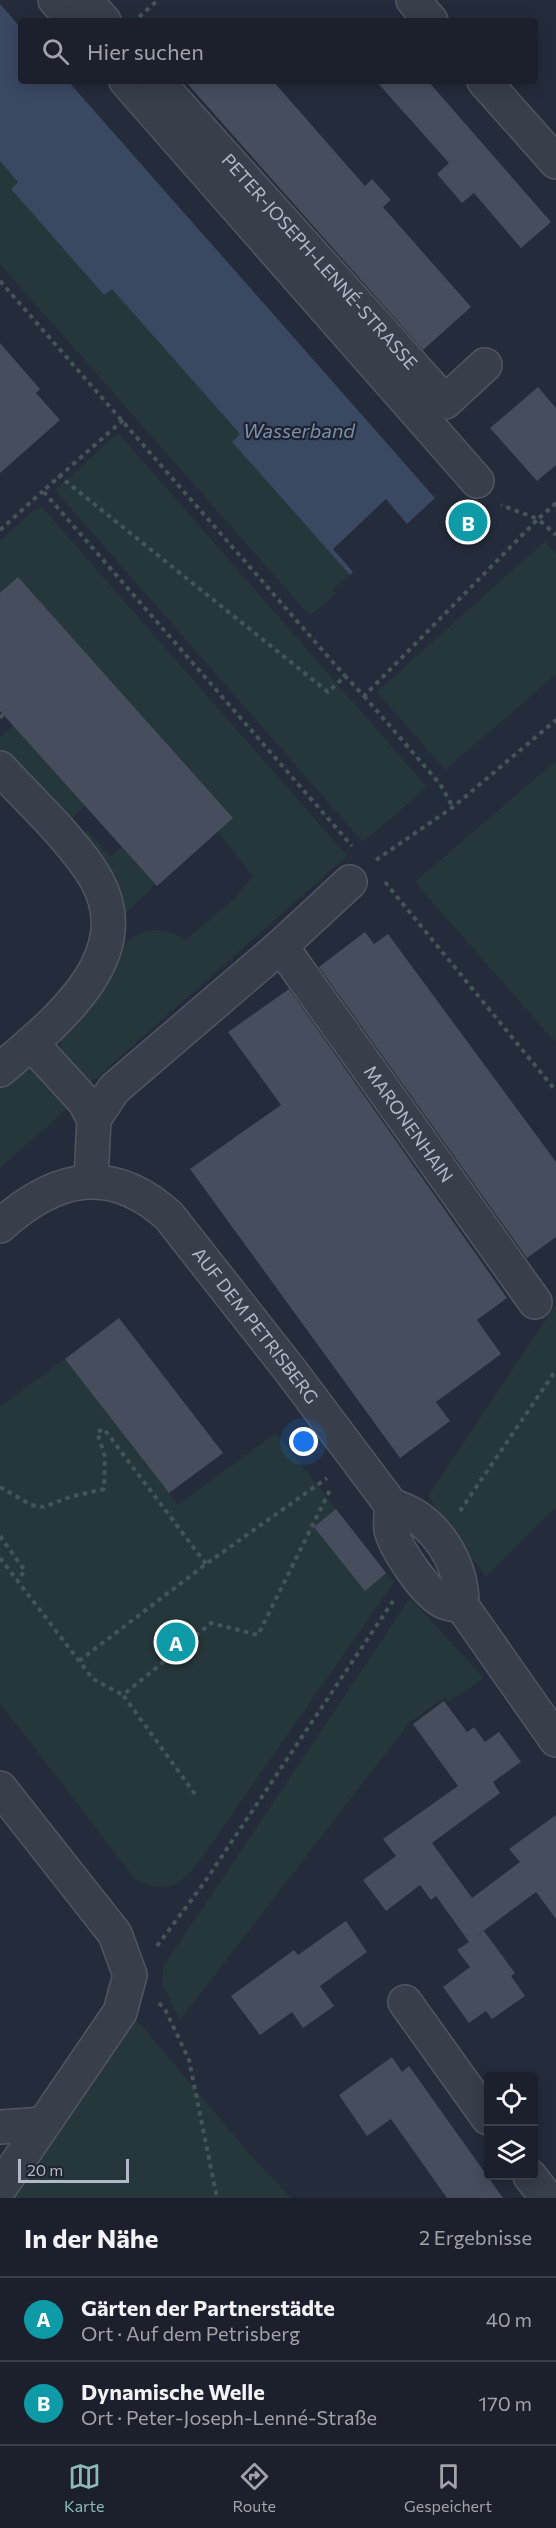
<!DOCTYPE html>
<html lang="de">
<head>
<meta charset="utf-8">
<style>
  body { margin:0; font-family:Commissioner,sans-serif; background:#242834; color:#f1f3f6 }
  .controls { position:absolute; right:18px; bottom:18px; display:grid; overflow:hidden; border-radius:6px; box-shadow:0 3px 15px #0003 }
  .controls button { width:54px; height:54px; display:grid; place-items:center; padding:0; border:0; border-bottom:2px solid #393e48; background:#1b202c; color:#f1f3f6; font:30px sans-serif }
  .scale { position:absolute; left:18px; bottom:15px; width:111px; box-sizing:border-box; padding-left:6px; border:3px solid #b3b9c6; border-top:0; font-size:16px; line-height:21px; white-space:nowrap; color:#b3b9c6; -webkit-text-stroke:4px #1d232f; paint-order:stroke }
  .you { position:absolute; left:304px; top:1442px; width:21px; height:21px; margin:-15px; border:4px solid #fff; border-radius:50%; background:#1a73e8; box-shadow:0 0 0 9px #1a73e833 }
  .badge { display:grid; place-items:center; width:39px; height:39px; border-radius:50%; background:#8bbbb9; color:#fff; font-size:20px; font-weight:700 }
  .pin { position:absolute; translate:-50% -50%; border:3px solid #fff; box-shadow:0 2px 6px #0006 }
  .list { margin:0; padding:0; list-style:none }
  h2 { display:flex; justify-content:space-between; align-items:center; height:78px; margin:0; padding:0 24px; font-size:26px }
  h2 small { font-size:20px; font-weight:400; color:#a0a3a9 }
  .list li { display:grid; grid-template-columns:39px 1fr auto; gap:18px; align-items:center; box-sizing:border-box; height:84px; padding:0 24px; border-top:2px solid #393e48 }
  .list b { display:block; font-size:22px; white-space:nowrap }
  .list p { margin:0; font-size:20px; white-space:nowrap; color:#a0a3a9 }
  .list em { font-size:20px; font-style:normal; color:#a0a3a9 }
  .icon { flex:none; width:33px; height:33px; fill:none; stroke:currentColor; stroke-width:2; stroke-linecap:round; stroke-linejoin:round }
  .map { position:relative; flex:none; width:556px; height:2198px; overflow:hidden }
  .search { position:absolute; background:#1b202c; box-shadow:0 3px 15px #0003; left:18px; right:18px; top:18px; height:66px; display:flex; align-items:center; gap:15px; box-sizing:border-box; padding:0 21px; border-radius:6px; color:#a0a3a9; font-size:22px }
  .sheet { height:246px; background:#1b202c }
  nav { display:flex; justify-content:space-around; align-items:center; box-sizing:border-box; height:84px; border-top:2px solid #393e48; background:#1b202c; font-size:16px; color:#a0a3a9 }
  nav a { display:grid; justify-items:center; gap:3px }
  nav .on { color:#8bbbb9 }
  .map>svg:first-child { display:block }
  .green { fill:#26373b }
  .water { fill:#3b4862 }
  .building { fill:#464e5e }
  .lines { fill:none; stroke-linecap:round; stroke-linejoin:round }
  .minor-casing { stroke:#505662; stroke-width:36 }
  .path { stroke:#445458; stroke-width:4; stroke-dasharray:4.5 4.5; stroke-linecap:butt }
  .minor { stroke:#383e4a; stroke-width:33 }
  .labels { text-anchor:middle; stroke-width:4.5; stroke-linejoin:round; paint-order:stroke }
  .street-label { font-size:18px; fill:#b3b9c6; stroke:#1d232f }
  .water-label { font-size:20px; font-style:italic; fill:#7d8dac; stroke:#1d232f }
</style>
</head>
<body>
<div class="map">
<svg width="556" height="2198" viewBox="0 0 556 2198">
  <rect width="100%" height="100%" fill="#242b3a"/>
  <g class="green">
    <polygon points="0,161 19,182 11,189 104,295 112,288 240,434 232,442 350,575 333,589 336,594 310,616 0,264"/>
    <polygon points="118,433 427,787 363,842 55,490"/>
    <path d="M43 508 347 856 86 1087 60 1053 61 1038C66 1022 78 1008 87 994 109 960 137 908 186 940L233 900 253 876 218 831 233 818 18 577 0 593V541L35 509Z"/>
    <polygon points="545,541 556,554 556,674 445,770 377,692"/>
    <polygon points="14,725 85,805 66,824 0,749 0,738"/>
    <polygon points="556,761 556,1043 415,882"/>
    <polygon points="87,831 111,857 122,847 155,884 117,923 80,839"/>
    <polygon points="22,1067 32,1069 71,1105 0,1168 0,1080"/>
    <polygon points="556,1304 556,1507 486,1577 428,1496"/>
    <path d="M65 1359 178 1505 276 1433 394 1582 200 1860C180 1885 167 1896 135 1879L0 1703V1407Z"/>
    <polygon points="410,1598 484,1678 449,1702 445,1697 409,1723 180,2020 162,1984 163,1967"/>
    <polygon points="137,2020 247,2151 291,2198 10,2198"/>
  </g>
  <polygon class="water" points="0,4 21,28 21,81 68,81 435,498 407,524 386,499 333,549 353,572 350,575 232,442 240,434 112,289 104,295 11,189 18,182 0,161"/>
  <g class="building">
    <polygon points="185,81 273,81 365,186 372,179 391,200 383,207 471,307 423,350"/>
    <polygon points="376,81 428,81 551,222 521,248 474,193 462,203 437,174 449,163"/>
    <polygon points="0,343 40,389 36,393 60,420 0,473"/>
    <polygon points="538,387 556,408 556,465 537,481 490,428"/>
    <polygon points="18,577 233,818 157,886 0,711 0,593"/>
    <polygon points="365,932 374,944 388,934 556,1162 556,1237 527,1258 319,967"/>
    <polygon points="289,989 507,1298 477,1320 501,1354 436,1402 450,1421 400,1458 190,1169 281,1105 228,1032"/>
    <polygon points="119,1318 223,1453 169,1493 65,1359"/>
    <polygon points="336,1509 386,1573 365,1591 314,1527"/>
    <polygon points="444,1701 467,1732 474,1727 485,1742 499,1732 521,1762 493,1782 500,1793 432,1843 472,1898 520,1862 509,1849 556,1815 556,1919 536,1892 474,1938 484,1931 515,1973 511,1976 525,1996 492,2019 486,2011 469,2023 443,1987 470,1967 457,1950 469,1942 436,1896 431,1900 420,1885 386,1911 363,1880 396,1856 383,1839 458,1786 413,1724"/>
    <polygon points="346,1921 367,1952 320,1986 334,2006 303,2028 292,2012 260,2035 231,1996 294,1950 298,1955"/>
    <polygon points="392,2057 402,2072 409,2066 503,2198 447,2198 391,2119 367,2136 339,2095"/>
  </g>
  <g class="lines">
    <defs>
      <g id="minor">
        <polyline points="55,0 74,21"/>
        <polyline points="85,0 104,21"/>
        <polyline points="413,0 431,21"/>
        <polyline points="126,81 477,481"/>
        <path id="s1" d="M157 81 445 402 485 365"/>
        <polyline points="484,81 556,162"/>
        <path d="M0 768C28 799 76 843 96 879 141 958 52 1025 0 1070"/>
        <path id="s2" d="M281 946 535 1302"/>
        <polyline points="31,1043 84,1101 94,1119"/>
        <polyline points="91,1180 94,1119 114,1089 281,946 350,882"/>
        <path id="s3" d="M0 1226C55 1176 111 1163 169 1216L290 1370 392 1506C391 1514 390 1522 391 1530 396 1549 425 1593 444 1602 449 1604 456 1605 462 1606"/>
        <path d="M392 1506C434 1517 463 1563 462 1606L556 1740"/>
        <polyline points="0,1788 115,1934 130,1975 120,2012 0,2188"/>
        <polyline points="405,2002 488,2118"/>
        <polyline points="0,2127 43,2124"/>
        <polyline points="530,2176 547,2198"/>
      </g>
    </defs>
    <use href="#minor" class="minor-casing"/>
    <g class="path">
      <polyline points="139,17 158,0"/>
      <polyline points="0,281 345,676"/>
      <polyline points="123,420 43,491 352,846"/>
      <polyline points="58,475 328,692 345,676 364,696 538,519 501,505"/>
      <polyline points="556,503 538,519 556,535"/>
      <polyline points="0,530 43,491"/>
      <polyline points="364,696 440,784 453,807"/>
      <polyline points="0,718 3,714"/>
      <polyline points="376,860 453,807 556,720"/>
      <polyline points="385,882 556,1091"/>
      <polyline points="0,1487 31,1505 44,1507 70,1497 104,1489 105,1457 97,1432 104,1429 206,1564"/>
      <polyline points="460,1511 556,1370"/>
      <polyline points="0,1536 25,1571 17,1580"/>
      <polyline points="0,1558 93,1679 123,1695"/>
      <polyline points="79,1661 206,1564 327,1478"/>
      <polyline points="195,1794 123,1695 211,1623 258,1635 330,1490"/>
      <polyline points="157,1946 204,1883 393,1601"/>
      <polyline points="159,2003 165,2009 189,2060 217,2198"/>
    </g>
    <use href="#minor" class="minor"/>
  </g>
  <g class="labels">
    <g class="street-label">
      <text dy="6" stroke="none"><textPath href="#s1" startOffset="243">PETER-JOSEPH-LENNÉ-STRASSE</textPath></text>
      <text dy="6" stroke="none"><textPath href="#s2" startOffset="219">MARONENHAIN</textPath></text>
      <text dy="6" stroke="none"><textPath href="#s3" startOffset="330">AUF DEM PETRISBERG</textPath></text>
    </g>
    <g class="water-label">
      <text x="299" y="438">Wasserband</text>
    </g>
  </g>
</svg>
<div class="controls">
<button><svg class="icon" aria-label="locate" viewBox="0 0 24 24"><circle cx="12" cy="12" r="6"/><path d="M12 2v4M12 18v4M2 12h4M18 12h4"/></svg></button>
<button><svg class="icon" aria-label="layers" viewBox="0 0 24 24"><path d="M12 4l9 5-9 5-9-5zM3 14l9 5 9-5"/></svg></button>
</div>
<div class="scale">20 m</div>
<div class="you"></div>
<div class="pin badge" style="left:176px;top:1642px;background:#0f9aa8">A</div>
<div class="pin badge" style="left:468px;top:522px;background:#0f9aa8">B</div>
<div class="search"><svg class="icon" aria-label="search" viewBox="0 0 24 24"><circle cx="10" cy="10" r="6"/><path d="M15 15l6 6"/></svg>Hier suchen</div>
</div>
<section class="sheet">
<h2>In der Nähe<small>2 Ergebnisse</small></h2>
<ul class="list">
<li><span class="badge" style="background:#0f9aa8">A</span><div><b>Gärten der Partnerstädte</b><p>Ort · Auf dem Petrisberg</p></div><em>40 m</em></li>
<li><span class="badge" style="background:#0f9aa8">B</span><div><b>Dynamische Welle</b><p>Ort · Peter-Joseph-Lenné-Straße</p></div><em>170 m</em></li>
</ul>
</section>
<nav>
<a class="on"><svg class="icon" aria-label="map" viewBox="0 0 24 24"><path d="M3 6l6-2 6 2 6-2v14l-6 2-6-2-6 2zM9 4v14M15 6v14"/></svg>Karte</a>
<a><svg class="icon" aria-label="directions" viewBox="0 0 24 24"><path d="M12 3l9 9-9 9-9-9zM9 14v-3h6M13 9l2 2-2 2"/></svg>Route</a>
<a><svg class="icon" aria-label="saved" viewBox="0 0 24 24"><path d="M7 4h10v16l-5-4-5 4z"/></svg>Gespeichert</a>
</nav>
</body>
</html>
